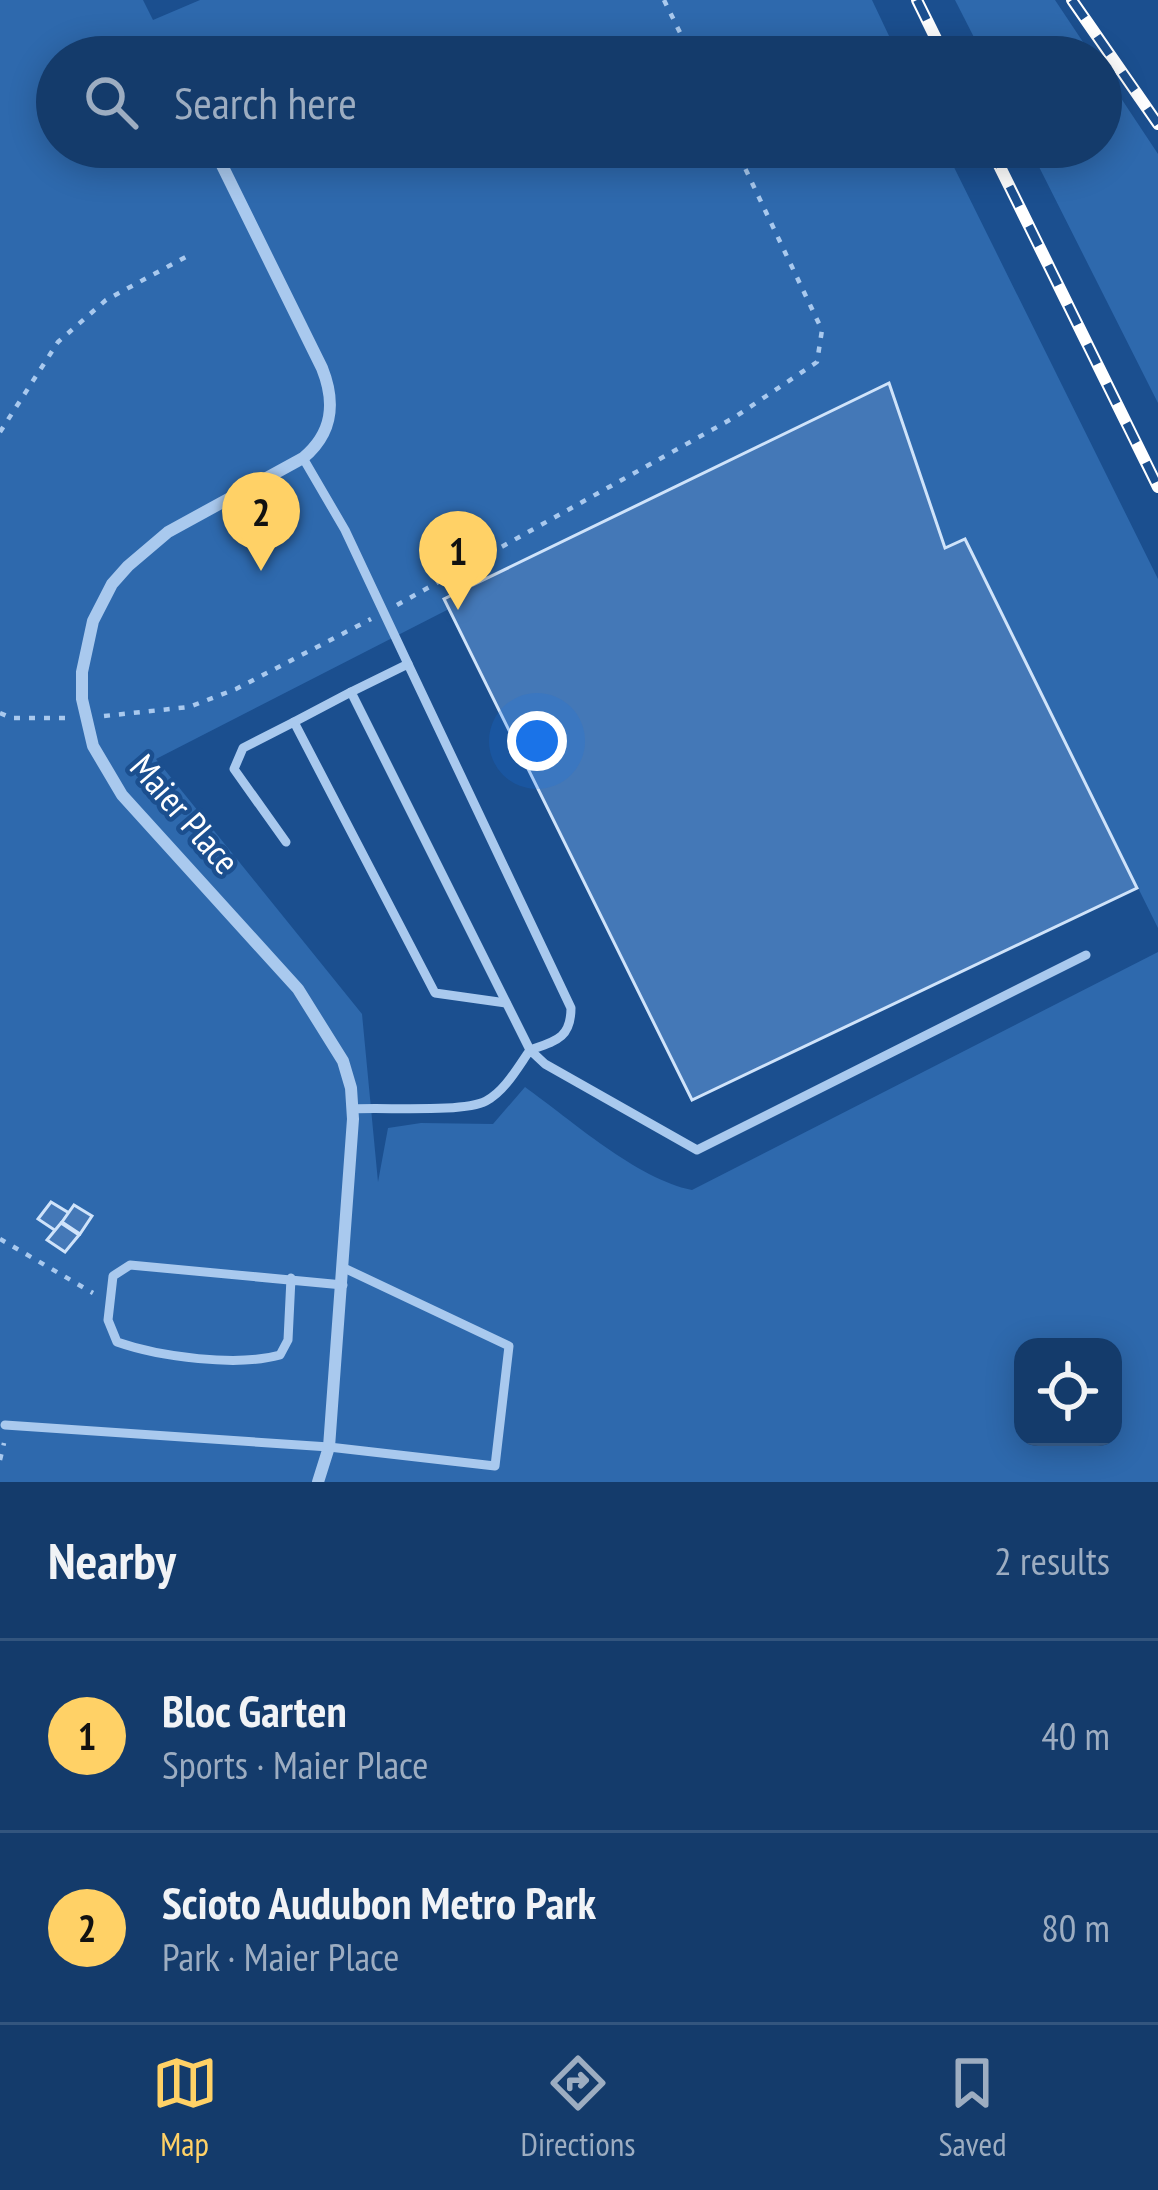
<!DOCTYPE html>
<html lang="en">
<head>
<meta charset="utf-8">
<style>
  body { margin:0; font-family:"PT Sans Narrow",sans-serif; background:#214673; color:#f1f3f6 }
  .controls { position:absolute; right:36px; bottom:36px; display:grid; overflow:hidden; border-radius:24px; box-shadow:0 6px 30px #0003 }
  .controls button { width:108px; height:108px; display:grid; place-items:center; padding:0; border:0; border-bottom:3px solid #33557e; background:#143b6b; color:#f1f3f6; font:60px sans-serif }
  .you { position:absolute; left:537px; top:741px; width:42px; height:42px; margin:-30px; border:9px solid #fff; border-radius:50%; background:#1a73e8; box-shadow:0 0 0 18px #1a73e833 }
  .badge { display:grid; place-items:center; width:78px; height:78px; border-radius:50%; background:#ffd166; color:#111; font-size:39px; font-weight:700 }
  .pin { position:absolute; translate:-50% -99px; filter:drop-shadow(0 3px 6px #0008) }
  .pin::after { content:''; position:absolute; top:63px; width:42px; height:36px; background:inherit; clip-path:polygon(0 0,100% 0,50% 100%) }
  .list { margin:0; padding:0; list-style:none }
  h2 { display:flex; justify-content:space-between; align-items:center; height:156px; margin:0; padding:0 48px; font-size:51px }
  h2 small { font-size:39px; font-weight:400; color:#9dadc1 }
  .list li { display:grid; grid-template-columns:78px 1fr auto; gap:36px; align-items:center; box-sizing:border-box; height:192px; padding:0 48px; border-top:3px solid #33557e }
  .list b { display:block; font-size:45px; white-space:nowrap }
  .list p { margin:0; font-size:39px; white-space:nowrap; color:#9dadc1 }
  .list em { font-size:39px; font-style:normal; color:#9dadc1 }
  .icon { flex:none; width:66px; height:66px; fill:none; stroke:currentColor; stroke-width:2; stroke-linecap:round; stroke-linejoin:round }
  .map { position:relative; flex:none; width:1158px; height:1482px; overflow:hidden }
  .search { position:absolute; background:#143b6b; box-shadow:0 6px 30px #0003; left:36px; right:36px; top:36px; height:132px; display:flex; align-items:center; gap:30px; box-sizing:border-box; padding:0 42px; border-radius:66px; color:#9dadc1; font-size:45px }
  .sheet { height:540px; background:#143b6b }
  nav { display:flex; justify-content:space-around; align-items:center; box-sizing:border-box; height:168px; border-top:3px solid #33557e; background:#143b6b; font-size:33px; color:#9dadc1 }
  nav a { display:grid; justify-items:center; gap:6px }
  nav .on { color:#ffd166 }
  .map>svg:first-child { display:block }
  .green { fill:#2e69ad; fill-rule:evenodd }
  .building { fill:#4478b7; stroke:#cfe3fa; stroke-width:3 }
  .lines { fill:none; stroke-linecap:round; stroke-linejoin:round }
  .path { stroke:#a9c9ee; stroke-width:4.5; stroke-dasharray:6 9; stroke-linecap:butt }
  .lane { stroke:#a9c9ee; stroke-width:9 }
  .street { stroke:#a9c9ee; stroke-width:12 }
  .rail-casing { stroke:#fff; stroke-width:12 }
  .rail { stroke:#1b4f8f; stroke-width:8; stroke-dasharray:22; stroke-linecap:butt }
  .labels { text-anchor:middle; stroke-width:9; stroke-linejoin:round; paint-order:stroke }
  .street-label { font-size:36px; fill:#fff; stroke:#1b4f8f }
</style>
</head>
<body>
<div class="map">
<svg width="1158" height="1482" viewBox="0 0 1158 1482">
  <rect width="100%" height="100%" fill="#1b4f8f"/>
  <g class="green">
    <path d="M0 0H143L153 20 200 0H872L899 57H57V147H944L1158 579V928L965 540 945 548 888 384 156 759 362 1014 378 1182 388 1128 421 1123 493 1124 525 1087C571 1120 637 1179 692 1190L1158 952V1482H0ZM1023 1347H1113V1437H1023Z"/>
    <polygon points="955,0 1055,0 1093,57 984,57"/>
    <polygon points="1101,68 1158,154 1158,403 1029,147 1101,147"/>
  </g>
  <g class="building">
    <polygon points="889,383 945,548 965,539 1137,888 692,1100 444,599"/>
    <polygon points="51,1202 69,1213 56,1231 38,1219"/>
    <polygon points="74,1205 92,1216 80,1234 62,1222"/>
    <polygon points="61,1223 79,1235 65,1252 47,1240"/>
  </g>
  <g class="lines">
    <g class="path">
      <polyline points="664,0 692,57"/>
      <path d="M410 147C437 173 462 161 492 147"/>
      <polyline points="0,432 58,342 106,300 193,253"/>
      <polyline points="397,605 735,417 817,362 822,330 735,147"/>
      <polyline points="0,713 12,718 70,718"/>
      <polyline points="104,716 189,707 236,689 371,619"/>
      <polyline points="0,1239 93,1293"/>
      <polyline points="0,1460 4,1443"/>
    </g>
    <g class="lane">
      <polyline points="303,458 345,530 408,664"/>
      <polyline points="351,692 294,722 435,993 506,1003"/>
      <polyline points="286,842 234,769 243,748 294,722"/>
      <path d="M353 1109C384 1107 463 1113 486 1101 505 1091 518 1067 530 1050L351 692 408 664 571 1008C571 1038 556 1041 530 1050L545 1064 697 1150 1086 955"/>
      <path d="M291 1278 288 1340 280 1355C237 1367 160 1357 117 1342L108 1320 113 1276 130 1265 343 1285"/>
      <polyline points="5,1425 329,1447 495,1466 509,1346 344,1268"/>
    </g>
    <path class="street" d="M213 147 322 368C336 403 333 433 303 458L168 532 128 566 112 584 93 621 82 672V699L93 746 122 795 298 989 343 1061 351 1088 353 1119 329 1447 318 1482"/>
    <defs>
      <g id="rail">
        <polyline points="917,0 945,57"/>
        <polyline points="1072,0 1158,124"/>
        <polyline points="990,147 1158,487"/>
      </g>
    </defs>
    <use href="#rail" class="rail-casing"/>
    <use href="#rail" class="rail"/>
  </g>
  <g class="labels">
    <g class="street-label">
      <text transform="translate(185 814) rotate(49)" y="13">Maier Place</text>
    </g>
  </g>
</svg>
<div class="controls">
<button><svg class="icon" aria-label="locate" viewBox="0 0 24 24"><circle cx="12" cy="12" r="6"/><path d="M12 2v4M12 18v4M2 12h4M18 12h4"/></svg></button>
</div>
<div class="you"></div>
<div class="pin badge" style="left:458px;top:610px">1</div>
<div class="pin badge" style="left:261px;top:571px">2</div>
<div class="search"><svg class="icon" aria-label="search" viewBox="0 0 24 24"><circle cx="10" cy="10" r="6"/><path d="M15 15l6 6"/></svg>Search here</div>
</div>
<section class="sheet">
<h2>Nearby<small>2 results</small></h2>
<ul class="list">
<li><span class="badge">1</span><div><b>Bloc Garten</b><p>Sports · Maier Place</p></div><em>40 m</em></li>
<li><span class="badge">2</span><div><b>Scioto Audubon Metro Park</b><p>Park · Maier Place</p></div><em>80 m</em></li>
</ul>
</section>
<nav>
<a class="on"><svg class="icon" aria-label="map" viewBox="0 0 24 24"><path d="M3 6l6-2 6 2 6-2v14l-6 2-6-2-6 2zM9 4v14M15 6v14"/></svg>Map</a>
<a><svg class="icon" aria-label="directions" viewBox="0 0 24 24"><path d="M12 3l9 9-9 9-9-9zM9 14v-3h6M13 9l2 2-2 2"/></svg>Directions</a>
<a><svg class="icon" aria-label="saved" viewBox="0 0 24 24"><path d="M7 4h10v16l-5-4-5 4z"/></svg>Saved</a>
</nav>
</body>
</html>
